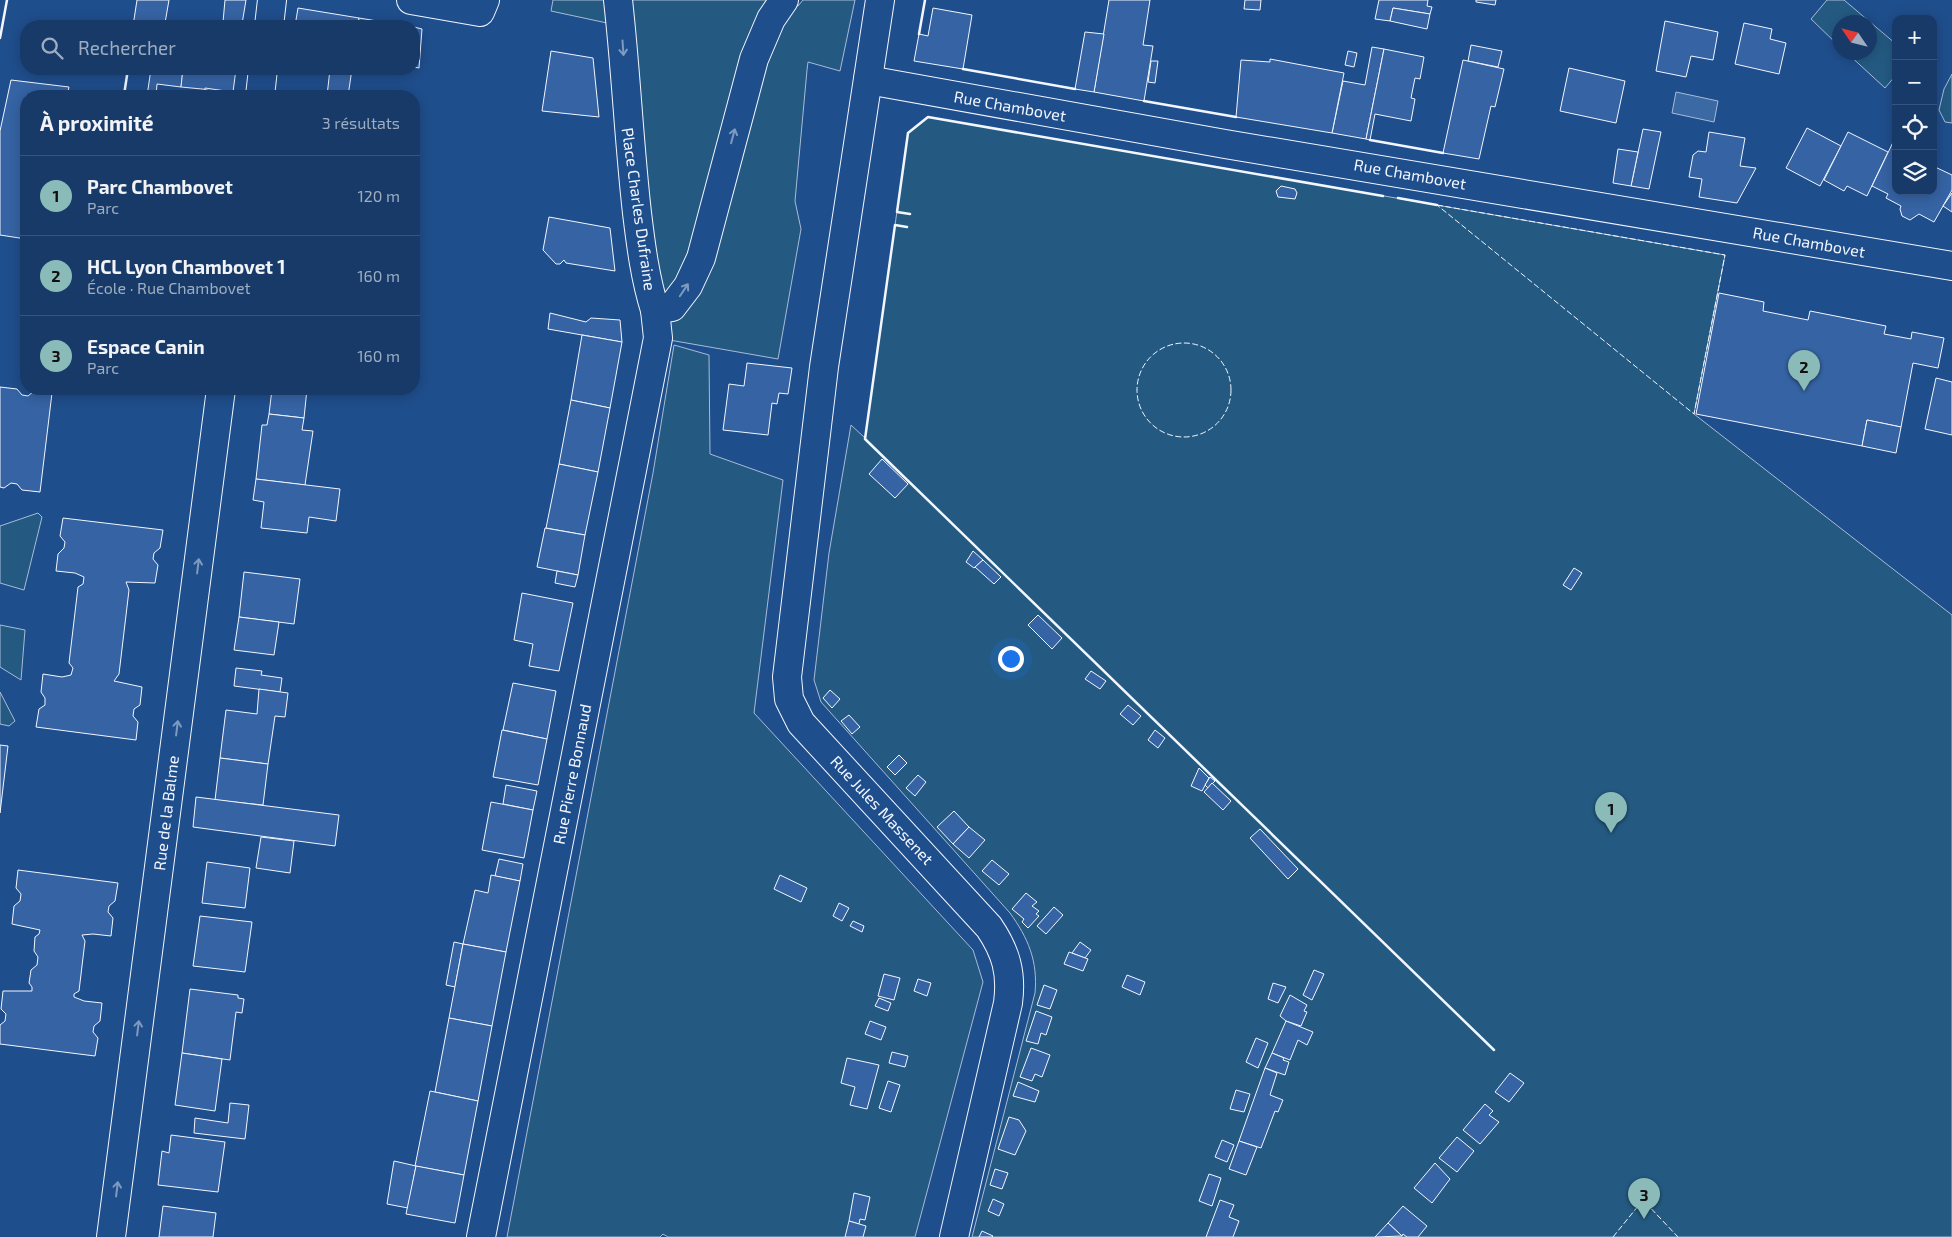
<!DOCTYPE html>
<html lang="fr">
<head>
<meta charset="utf-8">
<style>
  body { margin:0; font-family:"Exo 2",sans-serif; background:#244571; color:#f1f3f6 }
  .controls { position:absolute; right:15px; top:15px; display:grid; overflow:hidden; border-radius:10px; box-shadow:0 2px 12px #0003 }
  .controls button { width:45px; height:45px; display:grid; place-items:center; padding:0; border:0; border-bottom:1px solid #36547d; background:#173a69; color:#f1f3f6; font:25px sans-serif }
  .compass { position:absolute; left:1832px; top:15px; width:45px; height:45px; border-radius:50%; background:#173a69; box-shadow:0 2px 12px #0003; rotate:305deg }
  .you { position:absolute; left:1010px; top:658px; width:18px; height:18px; margin:-12px; border:4px solid #fff; border-radius:50%; background:#1a73e8; box-shadow:0 0 0 8px #1a73e833 }
  .badge { display:grid; place-items:center; width:32px; height:32px; border-radius:50%; background:#8bbbb9; color:#111; font-size:16px; font-weight:700 }
  .pin { position:absolute; translate:-50% -41px; filter:drop-shadow(0 1px 2px #0008) }
  .pin::after { content:''; position:absolute; top:26px; width:18px; height:15px; background:inherit; clip-path:polygon(0 0,100% 0,50% 100%) }
  .list { margin:0; padding:0; list-style:none }
  h2 { display:flex; justify-content:space-between; align-items:center; height:65px; margin:0; padding:0 20px; font-size:21px }
  h2 small { font-size:16px; font-weight:400; color:#9eadc0 }
  .list li { display:grid; grid-template-columns:32px 1fr auto; gap:15px; align-items:center; box-sizing:border-box; height:80px; padding:0 20px; border-top:1px solid #36547d }
  .list b { display:block; font-size:19px; white-space:nowrap }
  .list p { margin:0; font-size:16px; white-space:nowrap; color:#9eadc0 }
  .list em { font-size:16px; font-style:normal; color:#9eadc0 }
  .icon { flex:none; width:28px; height:28px; fill:none; stroke:currentColor; stroke-width:2; stroke-linecap:round; stroke-linejoin:round }
  .map { position:relative; flex:none; width:1952px; height:1237px; overflow:hidden }
  .search { position:absolute; background:#173a69; box-shadow:0 2px 12px #0003; left:20px; top:20px; width:400px; height:55px; display:flex; align-items:center; gap:12px; box-sizing:border-box; padding:0 18px; border-radius:20px; color:#9eadc0; font-size:19px }
  .panel { position:absolute; background:#173a69; box-shadow:0 2px 12px #0003; left:20px; top:90px; width:400px; height:305px; border-radius:20px }
  .map>svg:first-child { display:block }
  .green { fill:#245a82; stroke:#a8bbd7 }
  .water { fill:#3b69a3; stroke:#a8bbd7 }
  .building { fill:#3563a3; stroke:#f2f6ff }
  .lines { fill:none; stroke-linecap:round; stroke-linejoin:round }
  .minor-casing { stroke:#f2f6ff; stroke-width:30 }
  .minor { stroke:#1f4e8c; stroke-width:28 }
  .fence { stroke:#f2f6ff; stroke-width:1; stroke-dasharray:6 2.5; stroke-linecap:butt }
  .wall { stroke:#f2f6ff; stroke-width:2.5 }
  .oneway { stroke:#7e9ac0 }
  .labels { text-anchor:middle; stroke-width:4; stroke-linejoin:round; paint-order:stroke }
  .street-label { font-size:16px; fill:#f2f6ff; stroke:#1f4e8c }
</style>
</head>
<body>
<div class="map">
<svg width="1952" height="1237" viewBox="0 0 1952 1237">
  <rect width="100%" height="100%" fill="#1f4e8c"/>
  <g class="green">
    <polygon points="553,0 789,0 798,6 803,0 855,0 840,71 808,62 807,70 795,201 801,229 778,359 658,338 621,26 551,11"/>
    <polygon points="1827,0 1844,0 1896,44 1896,75 1885,88 1847,53 1870,52 1870,22 1840,22 1839,46 1811,19"/>
    <polygon points="1952,74 1952,123 1945,122 1939,110 1944,89"/>
    <path d="M928 117 1725 255 1694 414 1952 615V1237H972L1035 993C1038 961 1028 938 1010 913L821 702 814 680 829 553 851 425 865 438 908 133Z"/>
    <polygon points="674,345 709,355 710,454 783,480 754,713 973,950 983,982 915,1237 668,1237 663,1234 660,1237 507,1237 653,473"/>
    <polygon points="38,513 42,517 24,590 0,583 0,526"/>
    <polygon points="0,625 25,630 21,680 0,667"/>
    <polygon points="0,692 15,721 9,726 0,724"/>
  </g>
  <polygon class="water" points="1676,92 1718,101 1714,122 1672,113"/>
  <g class="building">
    <polygon points="137,0 169,0 165,23 186,26 133,26"/>
    <polygon points="225,0 246,0 242,24 223,22"/>
    <polygon points="1109,0 1150,0 1143,45 1153,46 1144,101 1094,92"/>
    <polygon points="1245,0 1261,0 1260,10 1244,9"/>
    <polygon points="1379,0 1428,0 1427,6 1432,7 1430,14 1393,8 1390,21 1375,19"/>
    <polygon points="1476,0 1496,0 1495,5 1476,2"/>
    <polygon points="298,8 359,18 358,26 295,26"/>
    <polygon points="933,8 972,15 963,69 914,61 919,34 928,36"/>
    <polygon points="1393,8 1430,14 1427,29 1390,21"/>
    <polygon points="359,18 408,26 358,26"/>
    <polygon points="1665,21 1718,32 1713,60 1691,56 1686,77 1656,71"/>
    <polygon points="1744,23 1772,29 1770,39 1786,43 1779,74 1735,64"/>
    <polygon points="414,27 422,29 419,68 414,67"/>
    <polygon points="1085,32 1104,34 1094,92 1075,89"/>
    <polygon points="1471,45 1502,51 1498,67 1468,61"/>
    <polygon points="1372,47 1384,49 1366,139 1332,133 1343,81 1365,85"/>
    <polygon points="1384,49 1424,57 1420,79 1415,78 1411,98 1415,99 1411,121 1375,114 1370,140 1366,139"/>
    <polygon points="551,51 593,58 599,117 542,111"/>
    <polygon points="1348,51 1357,53 1354,67 1345,65"/>
    <polygon points="1270,59 1344,73 1332,133 1236,117 1241,60 1270,62"/>
    <polygon points="1463,60 1504,69 1495,107 1491,106 1479,159 1443,153"/>
    <polygon points="1151,61 1158,61 1155,83 1148,82"/>
    <polygon points="1569,68 1625,81 1616,123 1560,111"/>
    <polygon points="151,69 183,69 181,87 157,84 156,96 147,96"/>
    <polygon points="183,69 236,69 233,92 181,87"/>
    <polygon points="330,69 352,69 348,96 327,96"/>
    <polygon points="11,80 69,87 67,96 26,96 26,239 0,235 0,131"/>
    <polygon points="205,88 233,92 233,94 205,90"/>
    <polygon points="205,90 233,94 233,96 204,96"/>
    <polygon points="1807,128 1841,146 1820,186 1786,168"/>
    <polygon points="1643,129 1661,132 1649,189 1631,186"/>
    <polygon points="1709,132 1745,138 1740,166 1756,168 1737,203 1699,197 1702,179 1689,177 1693,155 1698,151 1706,152"/>
    <polygon points="1848,132 1888,152 1867,196 1847,186 1844,191 1824,180"/>
    <polygon points="1896,136 1896,191 1933,191 1933,166 1952,175 1952,190 1934,222 1919,214 1910,220 1902,216 1900,209 1901,206 1886,198 1888,194 1872,186"/>
    <polygon points="1618,149 1638,152 1631,186 1613,183"/>
    <polygon points="1281,186 1295,189 1297,193 1295,199 1278,197 1276,191"/>
    <polygon points="1952,193 1952,212 1943,206"/>
    <polygon points="549,217 610,228 615,271 566,263 564,260 560,264 556,264 543,250"/>
    <polygon points="1719,293 1764,302 1763,311 1808,320 1810,311 1886,326 1884,334 1911,339 1912,332 1944,338 1938,368 1913,363 1901,427 1867,420 1862,446 1696,414"/>
    <polygon points="550,313 586,322 591,318 620,320 622,342 548,329"/>
    <polygon points="582,335 622,342 610,408 571,400"/>
    <polygon points="747,363 792,368 788,394 779,393 777,404 772,403 768,435 723,430 729,384 744,386"/>
    <polygon points="1936,378 1952,382 1952,435 1925,429"/>
    <polygon points="0,387 17,389 22,395 28,396 34,391 52,393 40,492 22,490 17,484 11,483 4,488 0,487"/>
    <polygon points="272,389 307,389 304,418 269,414"/>
    <polygon points="571,400 610,408 598,472 559,464"/>
    <polygon points="269,414 304,418 302,430 313,431 305,485 256,479 262,425 267,425"/>
    <polygon points="1867,420 1901,427 1896,453 1862,446"/>
    <polygon points="882,459 908,484 895,498 869,474"/>
    <polygon points="559,464 598,472 585,535 546,528"/>
    <polygon points="256,479 340,489 336,521 309,517 307,533 261,528 264,502 253,500"/>
    <polygon points="63,518 163,530 160,548 154,553 153,559 158,565 155,583 126,582 129,590 119,674 114,681 142,687 140,705 134,709 133,716 138,722 136,740 36,727 39,709 45,705 45,698 41,692 43,674 62,677 71,675 73,668 69,663 78,587 83,584 84,577 75,573 56,571 58,554 64,548 65,542 60,536"/>
    <polygon points="545,528 585,535 578,575 537,567"/>
    <polygon points="973,551 983,560 974,568 966,562"/>
    <polygon points="983,560 1001,577 994,584 975,567"/>
    <polygon points="1574,568 1582,573 1571,590 1563,585"/>
    <polygon points="557,571 578,575 575,587 555,583"/>
    <polygon points="244,572 300,579 294,624 239,617"/>
    <polygon points="522,593 573,603 559,671 529,666 533,644 514,640"/>
    <polygon points="1038,615 1062,638 1052,649 1028,625"/>
    <polygon points="239,617 279,622 274,655 234,650"/>
    <polygon points="236,668 262,671 261,675 282,678 280,692 234,686"/>
    <polygon points="1091,671 1106,681 1100,689 1085,679"/>
    <polygon points="513,683 556,691 547,739 503,730"/>
    <polygon points="259,689 288,693 285,717 275,716 268,764 220,758 226,710 257,714"/>
    <polygon points="830,690 840,699 832,708 823,698"/>
    <polygon points="1128,705 1141,716 1133,725 1120,714"/>
    <polygon points="849,715 860,727 852,734 841,721"/>
    <polygon points="502,730 547,739 538,785 493,777"/>
    <polygon points="1155,730 1165,738 1158,748 1148,740"/>
    <polygon points="0,745 8,746 0,813"/>
    <polygon points="899,755 907,763 895,775 887,767"/>
    <polygon points="220,758 268,764 263,805 215,800"/>
    <polygon points="1199,768 1209,778 1202,791 1191,786"/>
    <polygon points="918,775 926,782 915,796 906,788"/>
    <polygon points="1210,777 1215,781 1208,788 1205,785"/>
    <polygon points="1212,783 1231,801 1223,810 1204,792"/>
    <polygon points="506,785 537,791 533,810 503,804"/>
    <polygon points="196,797 339,815 335,846 193,827"/>
    <polygon points="491,802 533,810 524,858 482,850"/>
    <polygon points="954,811 969,827 953,844 937,827"/>
    <polygon points="969,827 985,840 969,858 953,844"/>
    <polygon points="1260,829 1298,869 1288,879 1250,838"/>
    <polygon points="261,837 294,841 290,873 256,868"/>
    <polygon points="499,859 523,864 520,881 495,876"/>
    <polygon points="992,860 1009,874 999,885 982,871"/>
    <polygon points="207,862 250,868 245,908 202,903"/>
    <polygon points="18,870 118,883 115,901 109,906 108,912 113,918 111,936 93,934 82,935 85,941 79,991 74,994 74,997 84,1001 102,1003 100,1021 94,1026 93,1032 98,1038 95,1056 0,1044 0,1025 5,1021 6,1014 1,1009 3,991 32,991 32,987 29,983 31,970 37,965 38,957 34,951 35,937 39,934 40,930 12,924 14,906 20,901 21,894 16,888"/>
    <polygon points="491,875 520,881 506,952 463,944 475,890 488,893"/>
    <polygon points="780,875 807,888 801,902 774,889"/>
    <polygon points="1026,893 1037,902 1032,906 1039,911 1036,914 1039,916 1028,928 1022,922 1024,919 1012,909"/>
    <polygon points="839,903 849,908 842,921 833,916"/>
    <polygon points="1054,907 1063,915 1046,934 1037,926"/>
    <polygon points="200,916 252,922 245,972 193,966"/>
    <polygon points="853,921 864,926 862,932 850,926"/>
    <polygon points="454,942 463,944 455,987 446,985"/>
    <polygon points="1080,942 1091,950 1085,958 1072,953"/>
    <polygon points="463,944 506,952 492,1026 449,1018"/>
    <polygon points="1069,952 1088,959 1083,971 1064,964"/>
    <polygon points="1314,970 1324,974 1312,1000 1303,995"/>
    <polygon points="884,974 900,978 894,1000 878,996"/>
    <polygon points="1127,975 1145,982 1140,995 1122,987"/>
    <polygon points="918,979 931,983 927,996 914,991"/>
    <polygon points="1273,983 1286,987 1278,1003 1268,999"/>
    <polygon points="1044,985 1057,990 1050,1009 1037,1005"/>
    <polygon points="190,989 238,995 238,998 244,999 242,1013 236,1012 230,1060 182,1053"/>
    <polygon points="1290,995 1307,1005 1304,1011 1307,1012 1301,1026 1286,1021 1280,1016"/>
    <polygon points="879,998 891,1003 888,1011 875,1006"/>
    <polygon points="1036,1011 1052,1017 1046,1035 1041,1033 1038,1044 1026,1041"/>
    <polygon points="449,1018 492,1026 478,1101 435,1092"/>
    <polygon points="870,1021 886,1027 881,1040 865,1034"/>
    <polygon points="1286,1021 1313,1032 1307,1045 1298,1040 1290,1060 1272,1053"/>
    <polygon points="1256,1038 1268,1043 1258,1068 1246,1062"/>
    <polygon points="1031,1048 1050,1055 1042,1077 1035,1074 1032,1081 1020,1077"/>
    <polygon points="892,1052 908,1056 905,1067 889,1063"/>
    <polygon points="182,1053 222,1059 215,1111 175,1105"/>
    <polygon points="1272,1053 1284,1058 1283,1060 1289,1062 1285,1075 1265,1068"/>
    <polygon points="847,1058 879,1065 867,1109 850,1105 855,1087 841,1083"/>
    <polygon points="1265,1068 1277,1073 1270,1095 1283,1100 1278,1112 1275,1111 1261,1148 1239,1141"/>
    <polygon points="1510,1073 1524,1083 1509,1102 1495,1092"/>
    <polygon points="888,1081 900,1085 891,1112 879,1108"/>
    <polygon points="1018,1082 1039,1091 1035,1102 1013,1096"/>
    <polygon points="1236,1090 1250,1094 1244,1112 1230,1109"/>
    <polygon points="430,1091 478,1101 464,1175 415,1166"/>
    <polygon points="230,1103 249,1105 245,1139 194,1133 195,1118 228,1123"/>
    <polygon points="1485,1104 1493,1111 1489,1115 1499,1122 1480,1144 1463,1130"/>
    <polygon points="1009,1117 1019,1120 1026,1131 1015,1155 998,1149"/>
    <polygon points="171,1135 225,1142 218,1192 158,1185 162,1151 169,1153"/>
    <polygon points="1457,1137 1474,1151 1457,1172 1439,1158"/>
    <polygon points="1222,1140 1234,1145 1227,1162 1215,1157"/>
    <polygon points="1239,1141 1257,1147 1246,1175 1229,1169"/>
    <polygon points="394,1161 416,1166 408,1208 387,1204"/>
    <polygon points="1435,1163 1450,1179 1432,1203 1414,1188"/>
    <polygon points="416,1166 464,1175 455,1223 406,1214"/>
    <polygon points="995,1169 1008,1173 1002,1189 990,1185"/>
    <polygon points="1209,1174 1221,1178 1212,1206 1199,1201"/>
    <polygon points="854,1193 870,1197 865,1220 860,1219 859,1224 849,1221"/>
    <polygon points="993,1199 1004,1204 999,1216 988,1211"/>
    <polygon points="1220,1200 1234,1205 1229,1217 1239,1221 1233,1237 1206,1237"/>
    <polygon points="163,1206 216,1213 213,1237 159,1237"/>
    <polygon points="1403,1206 1427,1226 1418,1237 1407,1237 1403,1234 1402,1236 1388,1223"/>
    <polygon points="849,1221 866,1226 863,1237 845,1237"/>
    <polygon points="1388,1223 1402,1236 1375,1237"/>
    <polygon points="982,1231 993,1236 992,1237 979,1237"/>
  </g>
  <g class="lines">
    <defs>
      <g id="minor">
        <polyline points="411,0 480,12 485,0"/>
        <path d="M618 0C626 71 629 142 637 213 641 246 645 278 655 310L672 307 688 286 701 258 754 59 771 19 784 0"/>
        <path d="M880 0 824 367 787 677 789 699 801 723 989 927C1006 952 1012 973 1008 1003L954 1237"/>
        <polyline points="269,26 272,0"/>
        <polyline points="868,80 1225,144 1952,266"/>
        <polyline points="260,96 263,69"/>
        <polyline points="111,1237 221,389"/>
        <polyline points="481,1237 658,338 655,310"/>
      </g>
    </defs>
    <use href="#minor" class="minor-casing"/>
    <use href="#minor" class="minor"/>
    <g class="fence">
      <polygon points="1437,205 1725,255 1694,414"/>
      <circle cx="1184" cy="390" r="47"/>
      <polyline points="1613,1237 1643,1200 1678,1237"/>
    </g>
    <g class="wall">
      <polyline points="919,34 925,0"/>
      <polyline points="0,38 7,0"/>
      <polyline points="963,69 1075,89"/>
      <polyline points="124,95 128,69"/>
      <polyline points="1144,101 1236,117"/>
      <polyline points="1370,140 1443,153"/>
      <polyline points="1398,198 1437,205"/>
      <polyline points="910,214 897,212 908,133 928,117 1383,196"/>
      <polyline points="907,227 895,225 865,439 1494,1050"/>
    </g>
  </g>
  <defs><path id="oneway-shaft" d="M-6 0H5M1.5-3L5.5 0L1.5 3" fill="none" stroke-width="1.6" stroke-linecap="round" stroke-linejoin="round" transform="scale(1.25)"/></defs>
  <g class="oneway">
    <use href="#oneway-shaft" transform="translate(623 48) rotate(86)"/>
    <use href="#oneway-shaft" transform="translate(733 136) rotate(-75)"/>
    <use href="#oneway-shaft" transform="translate(684 290) rotate(-56)"/>
    <use href="#oneway-shaft" transform="translate(198 566) rotate(-83)"/>
    <use href="#oneway-shaft" transform="translate(177 728) rotate(-83)"/>
    <use href="#oneway-shaft" transform="translate(138 1028) rotate(-83)"/>
    <use href="#oneway-shaft" transform="translate(117 1189) rotate(-83)"/>
  </g>
  <g class="labels">
    <g class="street-label">
      <text transform="translate(1010 106) rotate(10)" y="6">Rue Chambovet</text>
      <text transform="translate(1410 174) rotate(10)" y="6">Rue Chambovet</text>
      <text transform="translate(639 209) rotate(82)" y="6">Place Charles Dufraine</text>
      <text transform="translate(1809 242) rotate(10)" y="6">Rue Chambovet</text>
      <text transform="translate(572 774) rotate(-79)" y="6">Rue Pierre Bonnaud</text>
      <text transform="translate(882 810) rotate(47)" y="6">Rue Jules Massenet</text>
      <text transform="translate(166 813) rotate(-83)" y="6">Rue de la Balme</text>
    </g>
  </g>
</svg>
<div class="controls">
<button>+</button>
<button>−</button>
<button><svg class="icon" aria-label="locate" viewBox="0 0 24 24"><circle cx="12" cy="12" r="6"/><path d="M12 2v4M12 18v4M2 12h4M18 12h4"/></svg></button>
<button><svg class="icon" aria-label="layers" viewBox="0 0 24 24"><path d="M12 4l9 5-9 5-9-5zM3 14l9 5 9-5"/></svg></button>
</div>
<svg class="compass" viewBox="-18 -18 36 36"><path d="M0-13l5 13h-10z" fill="#e53935"/><path d="M0 13l5-13h-10z" fill="#9eadc0"/></svg>
<div class="you"></div>
<div class="pin badge" style="left:1611px;top:833px">1</div>
<div class="pin badge" style="left:1804px;top:391px">2</div>
<div class="pin badge" style="left:1644px;top:1219px">3</div>
<div class="search"><svg class="icon" aria-label="search" viewBox="0 0 24 24"><circle cx="10" cy="10" r="6"/><path d="M15 15l6 6"/></svg>Rechercher</div>
<section class="panel">
<h2>À proximité<small>3 résultats</small></h2>
<ul class="list">
<li><span class="badge">1</span><div><b>Parc Chambovet</b><p>Parc</p></div><em>120 m</em></li>
<li><span class="badge">2</span><div><b>HCL Lyon Chambovet 1</b><p>École · Rue Chambovet</p></div><em>160 m</em></li>
<li><span class="badge">3</span><div><b>Espace Canin</b><p>Parc</p></div><em>160 m</em></li>
</ul>
</section>
</div>
</body>
</html>
